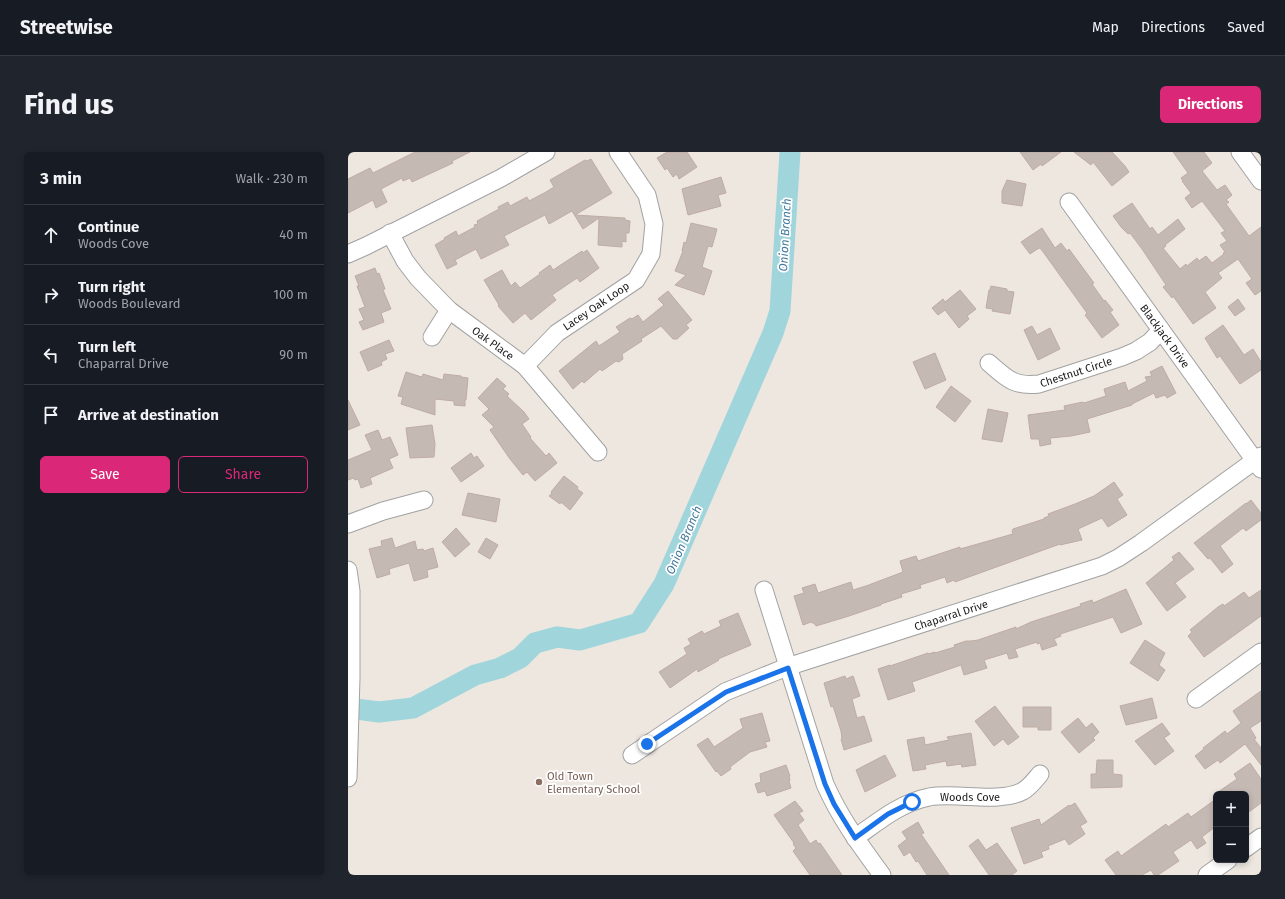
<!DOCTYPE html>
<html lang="en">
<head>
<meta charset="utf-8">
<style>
  body { margin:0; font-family:"Fira Sans",sans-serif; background:#20242c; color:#f1f3f6 }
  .controls { position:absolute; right:12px; bottom:12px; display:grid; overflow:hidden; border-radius:6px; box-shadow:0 2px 6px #0003 }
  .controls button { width:36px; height:36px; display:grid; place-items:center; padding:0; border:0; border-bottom:1px solid #363941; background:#171b24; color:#f1f3f6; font:20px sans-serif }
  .stop { position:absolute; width:12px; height:12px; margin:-9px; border:3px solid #1a73e8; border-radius:50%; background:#fff }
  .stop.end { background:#1a73e8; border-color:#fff; box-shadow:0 1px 4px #0008 }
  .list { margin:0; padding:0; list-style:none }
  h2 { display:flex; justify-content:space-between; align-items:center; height:52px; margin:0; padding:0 16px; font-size:17px }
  h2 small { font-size:13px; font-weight:400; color:#9ea1a6 }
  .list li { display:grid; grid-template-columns:26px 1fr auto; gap:12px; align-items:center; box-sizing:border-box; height:60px; padding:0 16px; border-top:1px solid #363941 }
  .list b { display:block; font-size:15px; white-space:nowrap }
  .list p { margin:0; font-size:13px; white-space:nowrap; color:#9ea1a6 }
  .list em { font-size:13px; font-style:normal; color:#9ea1a6 }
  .actions { display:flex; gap:8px; padding:12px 16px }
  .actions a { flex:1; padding:9px 0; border:1px solid #db2777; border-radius:6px; text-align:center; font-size:14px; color:#db2777 }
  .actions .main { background:#db2777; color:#fff }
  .icon { flex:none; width:22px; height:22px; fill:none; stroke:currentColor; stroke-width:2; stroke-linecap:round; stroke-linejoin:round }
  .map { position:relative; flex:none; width:913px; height:723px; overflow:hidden; border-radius:6px }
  header { display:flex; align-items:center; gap:24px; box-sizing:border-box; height:56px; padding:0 20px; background:#171b24; border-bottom:1px solid #363941 }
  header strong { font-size:19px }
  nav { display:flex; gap:22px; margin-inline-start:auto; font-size:14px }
  .intro { display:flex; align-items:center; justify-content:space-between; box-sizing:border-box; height:96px; padding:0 24px }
  h1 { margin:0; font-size:28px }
  .button { padding:10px 18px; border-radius:6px; background:#db2777; color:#fff; font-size:14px; font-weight:700 }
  main { display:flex; gap:24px; padding:0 24px }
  aside { flex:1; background:#171b24; border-radius:6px; box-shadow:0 2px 6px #0003 }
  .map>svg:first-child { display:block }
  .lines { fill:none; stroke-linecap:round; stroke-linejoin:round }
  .river { stroke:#a0d5dc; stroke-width:21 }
  .building { fill:#c5b9b4; stroke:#bfaca3 }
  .minor-casing { stroke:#a2a2a2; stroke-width:19 }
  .minor { stroke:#fff; stroke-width:17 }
  .route { stroke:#1a73e8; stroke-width:5 }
  .education-dot { fill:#8d6e63; stroke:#fff; stroke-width:1.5 }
  .labels { text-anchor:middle; stroke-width:3.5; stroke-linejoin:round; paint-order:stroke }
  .street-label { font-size:11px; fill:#1b1b1b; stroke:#fff }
  .education-label { font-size:11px; fill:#785e54; stroke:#fff; text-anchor:start }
  .water-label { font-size:12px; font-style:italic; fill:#42789b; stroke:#fff }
</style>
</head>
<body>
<header>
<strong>Streetwise</strong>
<nav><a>Map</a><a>Directions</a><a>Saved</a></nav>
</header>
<div class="intro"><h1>Find us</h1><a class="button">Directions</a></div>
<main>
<aside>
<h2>3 min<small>Walk · 230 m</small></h2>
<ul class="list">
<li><svg class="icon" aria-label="ahead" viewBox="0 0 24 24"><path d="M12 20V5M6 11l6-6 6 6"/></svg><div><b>Continue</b><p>Woods Cove</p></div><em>40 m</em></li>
<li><svg class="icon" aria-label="right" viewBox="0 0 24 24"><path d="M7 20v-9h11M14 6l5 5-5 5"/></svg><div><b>Turn right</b><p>Woods Boulevard</p></div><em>100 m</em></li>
<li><svg class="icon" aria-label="left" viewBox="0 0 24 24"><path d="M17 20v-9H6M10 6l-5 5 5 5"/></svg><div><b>Turn left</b><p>Chaparral Drive</p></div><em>90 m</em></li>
<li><svg class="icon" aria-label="arrive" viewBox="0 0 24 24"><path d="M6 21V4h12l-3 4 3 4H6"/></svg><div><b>Arrive at destination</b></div></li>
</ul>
<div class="actions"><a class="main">Save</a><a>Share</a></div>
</aside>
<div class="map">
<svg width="913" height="723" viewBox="0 0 913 723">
  <rect width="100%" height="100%" fill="#ede7e0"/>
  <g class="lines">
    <polyline class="river" points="0,556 31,560 65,556 127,523 152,516 172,506 187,491 209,485 232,488 291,471 316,432 425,181 432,159 442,0"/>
  </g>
  <g class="building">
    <polygon points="67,0 122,0 104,9 105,11 64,30 62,26 55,29 54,26 33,37 39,50 28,56 25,48 0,61 0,27 22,16 25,21"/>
    <polygon points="319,0 339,0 349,15 331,27 329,22 325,25 319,16 317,18 309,6"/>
    <polygon points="672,0 713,0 694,14 693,12 685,18"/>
    <polygon points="726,0 764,0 777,14 781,20 764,34 745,10 743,13"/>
    <polygon points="825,0 856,0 864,11 854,19 869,38 877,33 884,43 878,48 881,50 878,52 901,84 913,75 913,139 907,143 898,131 904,127 890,107 870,121 874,126 857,140 868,156 845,172 825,144 824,146 815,135 818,133 794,97 782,81 780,82 773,75 765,64 784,51 802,77 804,75 810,83 830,67 837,77 817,93 818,94 815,96 832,117 838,112 839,114 849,106 851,109 858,104 864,111 876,102 875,101 877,100 872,93 879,89 873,81 877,79 854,49 844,56 837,46 843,41 834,29 835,29 833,26 840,21"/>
    <polygon points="243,7 264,41 227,63 277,66 277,68 282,69 281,81 278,81 278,90 274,89 274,95 250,93 251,66 235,77 224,59 201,72 197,63 156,84 161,93 133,107 128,97 107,108 109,112 99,117 87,93 97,87 96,86 108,79 110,84 127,75 126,73 130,72 129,69 151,57 150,55 160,50 162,54 179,45 181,49 198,40 206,35 202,28 237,8 239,9"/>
    <polygon points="373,25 378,41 370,43 373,54 340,63 334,37"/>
    <polygon points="659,28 678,32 674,54 654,51 654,39"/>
    <polygon points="343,71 369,77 364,95 360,94 354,115 364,119 356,143 327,133 338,123 327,119 335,99 334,99 336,90 338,91"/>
    <polygon points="694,76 707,96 713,91 719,99 721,97 746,131 744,132 756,149 757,148 765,158 762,160 771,173 754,186 737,163 739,161 693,97 691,96 682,102 673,90"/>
    <polygon points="239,98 251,116 232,130 229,126 204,143 208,148 183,168 177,161 165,171 150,154 151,153 136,128 154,118 163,134 167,130 172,136 192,122 191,121 202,113 205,118 234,99 235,101"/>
    <polygon points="27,116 29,122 31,121 37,137 35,138 43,157 33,161 36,170 15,178 11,170 16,168 11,157 17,155 9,134 11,134 7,124"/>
    <polygon points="643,134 659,137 659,139 666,140 662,162 644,159 645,157 638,156 641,138 642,138"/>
    <polygon points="612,138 628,157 619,164 621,167 611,176 597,158 590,163 584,156 595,147 597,150"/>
    <polygon points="320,139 344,168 338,173 341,176 329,187 325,187 313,174 293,187 294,189 274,202 275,207 271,210 268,209 254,219 252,217 236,231 234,229 225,237 211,219 248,189 251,194 272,180 268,175 282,166 284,167 290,163 295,170 316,153 310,147"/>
    <polygon points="890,147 897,157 887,164 880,155"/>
    <polygon points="875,173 896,203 905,197 913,210 913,218 892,232 872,204 869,206 857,186"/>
    <polygon points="684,174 689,183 702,176 712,197 690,208 676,178"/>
    <polygon points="41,188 46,199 37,202 39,207 33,210 34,213 20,219 12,200"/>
    <polygon points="587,201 598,228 577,237 565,210"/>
    <polygon points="814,214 828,241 819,246 817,243 808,246 806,241 784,252 784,253 739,267 742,280 723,284 702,286 703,292 692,294 691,287 683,287 680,263 717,258 716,254 735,250 736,251 758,244 756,237 777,230 780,239 799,229 797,225 804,224 802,220"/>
    <polygon points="58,220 74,225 75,222 95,228 96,222 113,224 113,225 120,226 118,248 117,248 117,254 106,253 106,249 87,247 87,263 53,252 55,245 50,244"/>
    <polygon points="149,226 158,234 155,237 161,242 159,244 176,260 181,267 174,272 183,285 182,286 198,304 201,301 209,311 187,329 179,320 175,323 162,307 142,278 146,275 134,263 141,257 130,246"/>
    <polygon points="603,234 623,249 607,270 588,255"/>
    <polygon points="0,248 12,273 0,278"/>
    <polygon points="640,257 660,261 654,290 634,287"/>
    <polygon points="84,273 87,292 86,305 62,306 58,276"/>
    <polygon points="30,278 34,288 42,285 50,303 41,307 45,316 22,326 24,332 13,336 10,327 7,328 6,326 0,328 0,308 24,298 17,283"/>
    <polygon points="123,301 126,306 129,304 136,314 113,330 103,316"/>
    <polygon points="216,324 230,335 229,337 235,341 222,358 213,350 212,352 201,344 204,341 203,340"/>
    <polygon points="766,330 775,343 769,347 779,363 760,375 754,366 730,377 734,388 712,393 712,392 607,430 606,428 599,431 597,425 572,433 573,436 553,442 554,445 533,452 533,453 501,464 468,474 466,471 464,471 463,470 455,473 446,444 456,441 454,436 467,432 470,441 503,430 505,438 518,434 555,420 552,409 568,404 570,409 612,395 612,397 665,382 664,379 665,377 696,367 696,366 701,364 700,362 727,352 746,344"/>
    <polygon points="120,341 152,347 148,370 114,363"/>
    <polygon points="903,348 913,361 913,368 898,379 895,376 872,394 885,412 874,421 862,406 860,407 846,391 898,351 898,352"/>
    <polygon points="108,376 122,392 107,405 94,390"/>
    <polygon points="44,386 47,396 67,389 69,398 75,397 76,399 85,396 90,415 79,418 80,425 66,429 61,411 41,417 42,422 29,426 21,397 34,394 33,389"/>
    <polygon points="138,386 150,393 142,407 130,400"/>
    <polygon points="831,400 846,417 827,431 838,445 819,459 798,431 826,408 824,405"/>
    <polygon points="778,437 794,472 773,481 765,465 712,482 713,484 706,487 709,493 694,498 692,491 689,492 689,490 667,497 670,505 661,507 659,501 636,508 639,516 616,523 613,513 564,530 567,539 540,548 530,517 542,513 542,514 580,501 580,502 587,500 587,501 607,495 606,493 618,489 623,489 630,488 668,475 668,477 683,470 733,454 732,452 744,448 745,451"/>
    <polygon points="913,438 913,464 856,505 840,484 844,480 842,478 870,455 875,452 876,454 896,440 901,446"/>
    <polygon points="390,461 403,493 370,507 371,508 350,520 349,517 322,536 311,520 339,502 336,496 343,492 340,487 354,479 356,482 373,474 371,469"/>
    <polygon points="797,488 817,501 811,513 817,518 810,529 782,511"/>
    <polygon points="497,524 498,527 505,524 512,544 504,547 509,566 516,564 524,589 496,598 493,587 494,587 493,579 485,554 483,555 476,531"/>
    <polygon points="913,539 913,569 902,576 908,586 906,587 913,596 913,613 897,592 872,611 870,608 857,617 847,604 856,597 855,596 877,579 879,582 893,571 885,559"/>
    <polygon points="804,546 809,566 778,573 772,554"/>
    <polygon points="647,554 671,585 660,593 655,587 646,594 627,569"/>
    <polygon points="675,555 703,555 703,578 690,578 690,575 675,575"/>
    <polygon points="414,561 422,589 417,590 419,595 402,600 382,615 383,617 373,624 369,619 368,620 349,593 360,586 366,595 395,576 392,567"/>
    <polygon points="730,566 738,576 744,571 751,580 745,586 747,588 731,601 713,580"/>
    <polygon points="814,571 822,582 816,586 826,599 807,613 787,589"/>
    <polygon points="623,581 628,613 614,615 613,612 599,614 598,609 577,613 578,617 565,619 559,588 576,585 577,593 601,588 599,585"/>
    <polygon points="537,603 548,624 517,640 508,618"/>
    <polygon points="749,608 765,608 765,622 774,623 774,635 743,636 743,622 748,622"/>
    <polygon points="902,611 913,627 913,651 898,662 898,642 867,642 889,627 886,622"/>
    <polygon points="438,613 442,624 441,624 442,628 441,629 443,636 419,644 417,639 410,641 407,632 413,630 412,622"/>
    <polygon points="868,647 868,674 854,685 858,691 849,697 843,688 825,700 831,709 810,723 806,723 803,718 794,723 768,723 757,708 770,699 773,704 818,672 820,675 840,661 843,665"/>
    <polygon points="447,649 455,659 451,661 456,668 450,673 462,692 468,688 470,692 472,691 494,723 462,723 445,699 448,696 445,692 446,691 426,663"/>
    <polygon points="727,651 739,670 732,674 737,682 721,693 717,687 700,694 701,697 693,700 695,705 676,712 663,676 691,667 693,673 721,653 722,654"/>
    <polygon points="570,670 576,681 573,682 601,723 579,723 570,709 568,710 562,700 556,704 550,694 559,687 554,680"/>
    <polygon points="630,687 638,698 649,691 669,719 664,723 641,723 621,694"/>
  </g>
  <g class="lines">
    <defs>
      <g id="minor">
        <polyline points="892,0 913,29"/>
        <polyline points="721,50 913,317"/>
        <polyline points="42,81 57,109 70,126 101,158 177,214 250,300"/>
        <polyline points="0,102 18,94 153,26 198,0"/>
        <polyline points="84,185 101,158"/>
        <path d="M641 211C658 226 666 235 691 232L774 205 788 199 802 190 813 178"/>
        <polyline points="177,214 209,181 288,128 303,102 306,72 299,43 270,0"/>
        <polyline points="0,372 35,359 76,348"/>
        <polyline points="0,418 3,439 3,526 0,626"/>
        <path d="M416 438 477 632C492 666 512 693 534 723"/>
        <polyline points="848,547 913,500"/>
        <polyline points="284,603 377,540 439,515 754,414 770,406 793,391 913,304"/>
        <path d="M507 686C531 669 552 651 581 645 610 640 650 652 675 639 682 635 687 628 692 622"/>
        <polyline points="898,696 913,685"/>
        <polyline points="859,723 880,708"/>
      </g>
    </defs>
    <use href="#minor" class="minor-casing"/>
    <use href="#minor" class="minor"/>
  </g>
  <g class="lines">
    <polyline class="route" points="299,592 378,540 440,516 477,632 486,652 507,686 540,662 564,650"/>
  </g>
  <circle class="education-dot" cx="191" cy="630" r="4"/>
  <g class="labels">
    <g class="street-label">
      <text transform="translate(248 154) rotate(-34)" y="4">Lacey Oak Loop</text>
      <text transform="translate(817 184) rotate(54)" y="4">Blackjack Drive</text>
      <text transform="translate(145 191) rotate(36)" y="4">Oak Place</text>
      <text transform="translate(728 220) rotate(-18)" y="4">Chestnut Circle</text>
      <text transform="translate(603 463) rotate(-18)" y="4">Chaparral Drive</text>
      <text x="622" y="649">Woods Cove</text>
    </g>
    <g class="education-label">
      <text x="199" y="628">Old Town<tspan x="199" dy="13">Elementary School</tspan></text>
    </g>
    <g class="water-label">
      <text transform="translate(437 83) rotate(-87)" y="4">Onion Branch</text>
      <text transform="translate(336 388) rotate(-67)" y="4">Onion Branch</text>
    </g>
  </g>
</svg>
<div class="controls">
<button>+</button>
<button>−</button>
</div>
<div class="stop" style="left:564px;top:650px"></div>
<div class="stop end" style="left:299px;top:592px"></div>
</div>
</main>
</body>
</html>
